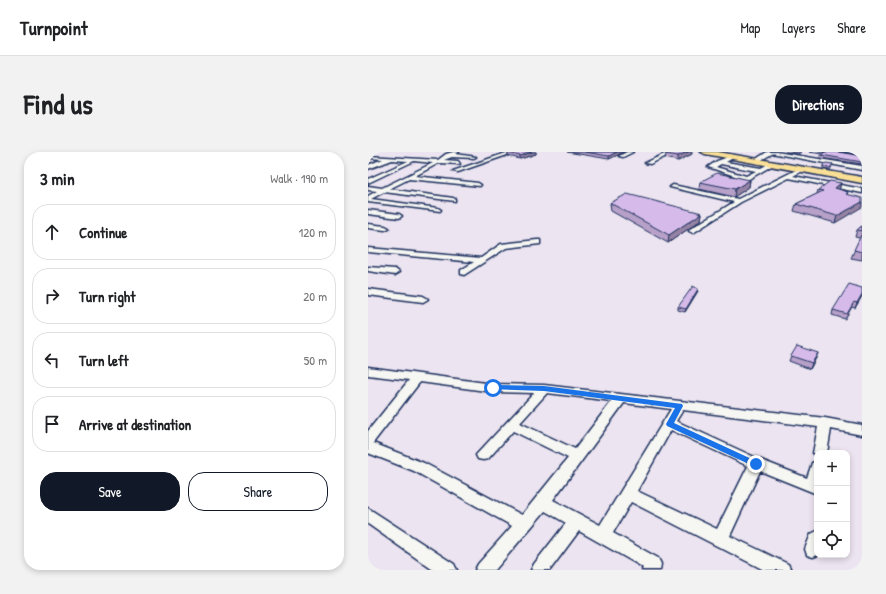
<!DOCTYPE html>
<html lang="en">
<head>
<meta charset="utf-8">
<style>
  body { margin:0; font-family:"Patrick Hand",sans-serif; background:#f2f2f2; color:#202124 }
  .controls { position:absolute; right:12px; bottom:12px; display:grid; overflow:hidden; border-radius:8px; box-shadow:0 2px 6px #0003 }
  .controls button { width:36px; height:36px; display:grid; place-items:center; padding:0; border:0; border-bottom:1px solid #e0e0e0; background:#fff; color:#202124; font:20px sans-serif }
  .stop { position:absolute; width:12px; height:12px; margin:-9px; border:3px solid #1a73e8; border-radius:50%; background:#fff }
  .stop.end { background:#1a73e8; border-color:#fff; box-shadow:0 1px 4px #0008 }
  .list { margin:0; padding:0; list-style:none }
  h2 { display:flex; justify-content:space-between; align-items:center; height:52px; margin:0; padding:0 16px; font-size:17px }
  h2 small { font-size:13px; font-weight:400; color:#757577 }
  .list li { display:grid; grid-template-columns:26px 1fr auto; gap:12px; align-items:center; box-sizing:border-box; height:56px; margin:0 8px 8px; padding:0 8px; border:1px solid #e0e0e0; border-radius:16px }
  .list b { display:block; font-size:15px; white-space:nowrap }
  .list em { font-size:13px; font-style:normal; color:#757577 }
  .actions { display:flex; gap:8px; padding:12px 16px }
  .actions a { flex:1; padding:9px 0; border:1px solid #111827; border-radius:16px; text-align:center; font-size:14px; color:#111827 }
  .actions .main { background:#111827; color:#fff }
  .icon { flex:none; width:22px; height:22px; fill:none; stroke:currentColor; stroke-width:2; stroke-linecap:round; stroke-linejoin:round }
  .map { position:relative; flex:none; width:494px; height:418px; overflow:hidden; border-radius:16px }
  header { display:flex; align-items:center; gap:24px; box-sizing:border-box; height:56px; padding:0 20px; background:#fff; border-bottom:1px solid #e0e0e0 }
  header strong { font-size:19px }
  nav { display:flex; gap:22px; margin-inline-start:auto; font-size:14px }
  .intro { display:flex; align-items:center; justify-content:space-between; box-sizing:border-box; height:96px; padding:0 24px }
  h1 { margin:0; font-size:28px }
  .button { padding:10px 18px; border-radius:16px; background:#111827; color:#fff; font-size:14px; font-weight:700 }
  main { display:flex; gap:24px; padding:0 24px }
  aside { flex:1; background:#fff; border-radius:16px; box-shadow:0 2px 6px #0003 }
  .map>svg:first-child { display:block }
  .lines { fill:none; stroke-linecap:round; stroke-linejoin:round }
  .street-casing { stroke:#1b2f5e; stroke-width:3 }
  .secondary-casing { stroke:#1b2f5e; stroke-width:3 }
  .primary-casing { stroke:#1b2f5e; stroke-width:3 }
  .street { fill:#f6f6f2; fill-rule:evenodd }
  .secondary { fill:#f6f6f2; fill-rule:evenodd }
  .primary { fill:#f9df96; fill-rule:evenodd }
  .wall { fill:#b8a1c9; stroke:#1b2f5e }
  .shaded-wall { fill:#9683a4; stroke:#1b2f5e }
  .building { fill:#d6bbea; stroke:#1b2f5e }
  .route { fill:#1a73e8 }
</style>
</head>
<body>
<header>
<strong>Turnpoint</strong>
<nav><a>Map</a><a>Layers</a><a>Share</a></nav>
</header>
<div class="intro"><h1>Find us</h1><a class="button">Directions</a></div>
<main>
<aside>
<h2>3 min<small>Walk · 190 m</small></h2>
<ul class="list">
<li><svg class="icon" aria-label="ahead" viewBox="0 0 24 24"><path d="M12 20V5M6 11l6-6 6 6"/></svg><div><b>Continue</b></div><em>120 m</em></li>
<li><svg class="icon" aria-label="right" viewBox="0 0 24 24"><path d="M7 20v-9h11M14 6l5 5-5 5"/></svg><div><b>Turn right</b></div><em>20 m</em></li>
<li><svg class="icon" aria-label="left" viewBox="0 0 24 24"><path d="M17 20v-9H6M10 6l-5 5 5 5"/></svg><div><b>Turn left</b></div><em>50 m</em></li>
<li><svg class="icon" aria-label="arrive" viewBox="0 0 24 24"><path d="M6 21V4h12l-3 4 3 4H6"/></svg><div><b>Arrive at destination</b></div></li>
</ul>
<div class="actions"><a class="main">Save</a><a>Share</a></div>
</aside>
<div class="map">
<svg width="494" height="418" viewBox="0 0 494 418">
  <rect width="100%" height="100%" fill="#ece4f0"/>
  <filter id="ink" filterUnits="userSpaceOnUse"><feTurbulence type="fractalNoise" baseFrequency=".025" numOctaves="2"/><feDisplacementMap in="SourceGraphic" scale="8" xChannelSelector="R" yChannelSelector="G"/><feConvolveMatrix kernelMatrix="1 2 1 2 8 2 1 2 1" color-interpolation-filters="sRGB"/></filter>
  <g filter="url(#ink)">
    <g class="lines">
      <defs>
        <g id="street">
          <polygon points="85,0 91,0 88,2 108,5 106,6 84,5 76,8 90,9 92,12 71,11 47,24 110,31 113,33 112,34 41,27 21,37 85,46 87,47 87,49 16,40 3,47 70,56 73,58 72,59 0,50 0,44 9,39 0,38 0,34 14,36 65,11 46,9 0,31 0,27 40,9 24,8 0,17 0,13 15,7 0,6 0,4 70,8 78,2"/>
          <polygon points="141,0 148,0 90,20 85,19"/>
          <polygon points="259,0 265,0 255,5 251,4"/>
          <polygon points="301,0 307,0 282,12 277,11"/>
          <polygon points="398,0 408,0 494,14 494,18"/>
          <polygon points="468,0 494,3 494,5 470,1"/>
          <path d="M363 4 365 6 358 10 393 16 402 11 407 12 379 28 340 15 349 9ZM353 12 388 19 378 24 348 15Z"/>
          <polygon points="434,15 436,18 425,24 494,37 494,41 421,26 373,50 325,81 321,79 322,77 366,50 302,35 305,33 370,47"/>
          <polygon points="0,58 31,62 34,64 31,66 0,62"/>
          <polygon points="0,72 17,74 21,76 17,78 0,76"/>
          <polygon points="169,88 172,88 172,92 138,96 96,123 93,122 93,118 106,110 0,100 0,96 113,106 133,92"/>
          <polygon points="0,115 27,117 31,120 27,123 0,119"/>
          <polygon points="0,137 55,144 60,147 55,150 0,143"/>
          <path d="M0 215 125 232 176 233 457 266 494 273V283L463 277 459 301H449V305L445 301 450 275 315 258 308 269 393 308 439 326 444 311 449 309V342L392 319 362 384 420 412 423 418H396L263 350 245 381 290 406 293 412 292 418H274L275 416 271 413 211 379 182 418H163L166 412 198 371 177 359 127 418H107L110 412 144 374 46 319 0 301V279L41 228 0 223ZM52 230 125 240 166 241 108 303 110 307 115 308 120 307 145 279 200 306 154 363 56 311 5 291ZM179 241 244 249 207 297 152 271ZM256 251 303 257 232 373 185 348ZM303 278 380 314 349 377 269 339Z"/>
          <polygon points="0,356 86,412 89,418 65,418 0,372"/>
          <polygon points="449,379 450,403 445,405 439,403 437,397 443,382"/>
        </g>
        <polygon id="secondary" points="399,0 407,0 390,10 385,9"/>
        <polygon id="primary" points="333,0 350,0 494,25 494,31 337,2"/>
      </defs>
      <use href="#street" class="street-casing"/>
      <use href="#secondary" class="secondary-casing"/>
      <use href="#primary" class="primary-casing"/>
      <use href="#street" class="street"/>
      <use href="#secondary" class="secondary"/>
      <use href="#primary" class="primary"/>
    </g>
    <g class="wall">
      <polygon points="142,0 168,0 168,2 152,7 140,4 140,1"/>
      <polygon points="199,0 256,0 241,7"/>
      <polygon points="417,0 433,0 430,2"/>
      <polygon points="441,0 470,0 494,4 494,12 452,6 453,3 454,2"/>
      <polygon points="472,0 494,0 494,2"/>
      <polygon points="298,2 324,2 310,9 297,6"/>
      <polygon points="465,12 462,18 455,17 455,13"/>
      <polygon points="382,28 381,35 366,45 331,37 332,30"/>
      <polygon points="473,31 471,38 480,40 467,71 426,59 428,52 449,42 450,38"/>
      <polygon points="242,51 334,61 333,68 300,91 243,59"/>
      <polygon points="494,74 494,108 483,106 492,86 487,85 489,78"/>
      <polygon points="330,139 317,160 310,158 310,155"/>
      <polygon points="494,144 487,156 484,155 477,167 464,163 465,158"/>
      <polygon points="450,201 448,206 442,217 421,209 423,204"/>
    </g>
    <g class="shaded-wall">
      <polygon points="164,0 168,0 168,2 152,7 152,4"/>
      <polygon points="249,0 256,0 241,7 241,4"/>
      <polygon points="320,0 324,0 324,2 310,9 310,4"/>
      <polygon points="382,28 381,35 366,45 367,37"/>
      <polygon points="473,31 471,38 467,36"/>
      <polygon points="494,50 494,55 467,71 469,64"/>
      <polygon points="334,61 333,68 300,91 301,83"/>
      <polygon points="330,137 330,139 317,160 318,157"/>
      <polygon points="494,142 494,144 487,156 489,151"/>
      <polygon points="450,201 448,206 442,217 444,211"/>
    </g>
    <g class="building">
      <polygon points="142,0 164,0 152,4 140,1"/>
      <polygon points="217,0 249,0 241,4"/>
      <polygon points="300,0 320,0 310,4 298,2"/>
      <polygon points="455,0 470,0 494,4 494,10 453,3 457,0"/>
      <polygon points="458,11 465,12 462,16 456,15 455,13"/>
      <polygon points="349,21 382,28 367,37 332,30"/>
      <polygon points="462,29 473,31 467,36 480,40 478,42 494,46 494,50 469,64 428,52 455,39 450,38"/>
      <polygon points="259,42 334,61 301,83 242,51"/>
      <polygon points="494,74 494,79 489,78"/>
      <polygon points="494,81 494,100 486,98"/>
      <polygon points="481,132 494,136 494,142 489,151 486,150 479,162 465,158"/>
      <polygon points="325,134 330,137 318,157 310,155"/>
      <polygon points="429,194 450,201 444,211 423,204"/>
    </g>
  </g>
  <polygon class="route" points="125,233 176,234 314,252 315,254 306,271 390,310 392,312 388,315 385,314 299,274 298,272 307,256 176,239 123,237 123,234"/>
</svg>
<div class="controls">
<button>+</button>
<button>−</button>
<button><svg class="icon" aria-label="locate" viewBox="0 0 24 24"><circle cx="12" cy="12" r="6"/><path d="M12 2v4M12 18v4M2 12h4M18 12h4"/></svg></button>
</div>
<div class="stop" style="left:125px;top:236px"></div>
<div class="stop end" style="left:388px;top:312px"></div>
</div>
</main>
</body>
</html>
